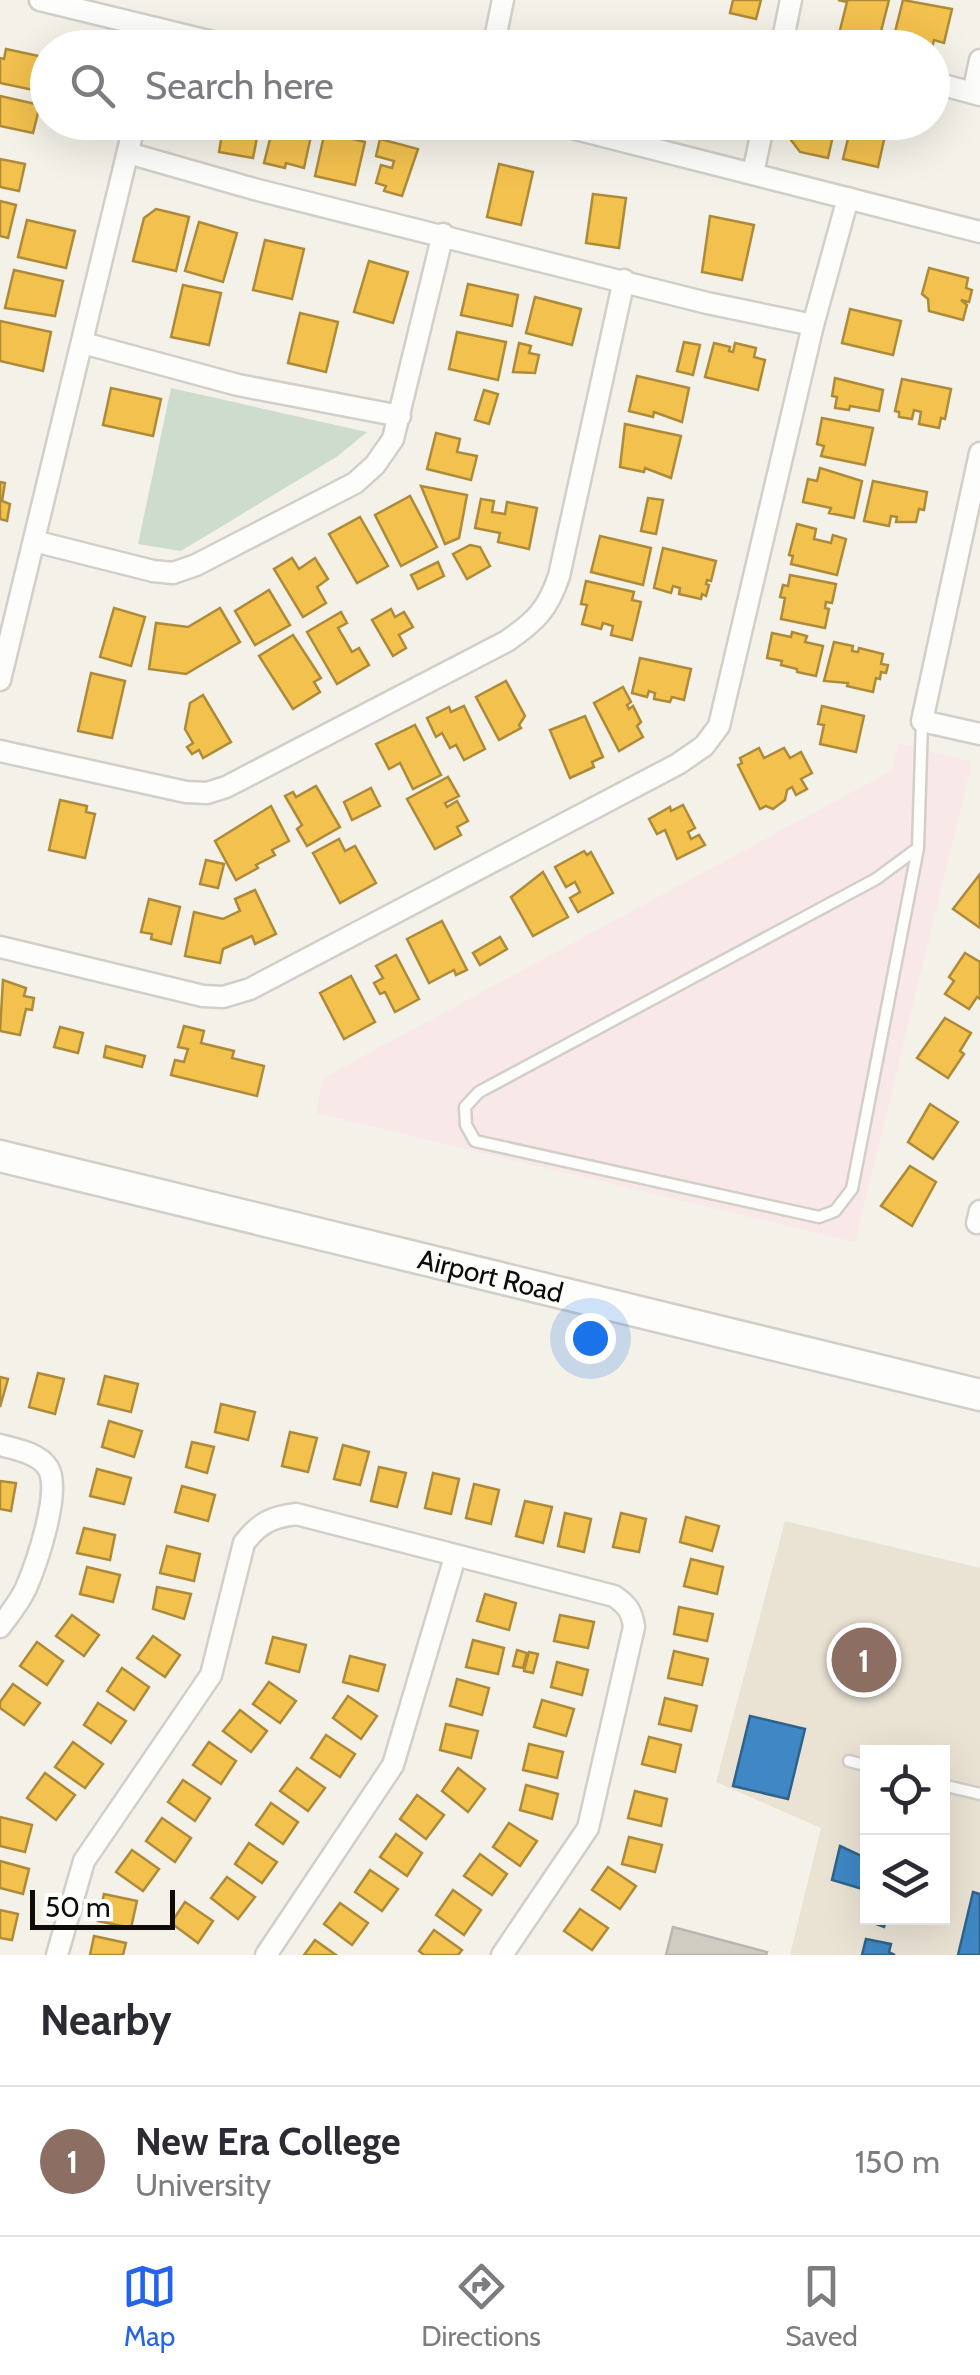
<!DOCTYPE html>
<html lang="en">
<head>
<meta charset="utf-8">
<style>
  body { margin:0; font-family:Cabin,sans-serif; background:#f2f2f3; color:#2b2b33 }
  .controls { position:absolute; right:30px; bottom:30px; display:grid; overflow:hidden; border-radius:0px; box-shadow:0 10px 40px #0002 }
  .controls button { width:90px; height:90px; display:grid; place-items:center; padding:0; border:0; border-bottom:2px solid #e1e1e2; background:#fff; color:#2b2b33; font:50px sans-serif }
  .scale { position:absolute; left:30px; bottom:25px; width:145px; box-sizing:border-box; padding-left:10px; border:5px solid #0e0c08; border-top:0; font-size:28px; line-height:35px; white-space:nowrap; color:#0e0c08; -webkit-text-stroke:8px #fff; paint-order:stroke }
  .you { position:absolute; left:590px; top:1338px; width:35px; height:35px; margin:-25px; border:8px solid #fff; border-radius:50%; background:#1a73e8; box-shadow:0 0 0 15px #1a73e833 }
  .badge { display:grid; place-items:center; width:65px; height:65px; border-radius:50%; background:#2563eb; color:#fff; font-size:32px; font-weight:700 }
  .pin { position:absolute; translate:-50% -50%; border:5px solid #fff; box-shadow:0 2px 10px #0006 }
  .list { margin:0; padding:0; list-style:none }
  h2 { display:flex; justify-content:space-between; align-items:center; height:130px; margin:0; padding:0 40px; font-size:42px }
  h2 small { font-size:32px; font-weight:400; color:#7c7c81 }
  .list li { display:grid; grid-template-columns:65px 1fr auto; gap:30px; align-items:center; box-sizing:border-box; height:150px; padding:0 40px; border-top:2px solid #e1e1e2 }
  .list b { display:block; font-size:38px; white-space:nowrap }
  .list p { margin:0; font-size:32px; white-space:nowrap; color:#7c7c81 }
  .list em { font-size:32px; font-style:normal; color:#7c7c81 }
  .icon { flex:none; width:55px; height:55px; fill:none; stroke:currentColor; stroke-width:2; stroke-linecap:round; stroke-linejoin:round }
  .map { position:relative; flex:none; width:980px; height:1955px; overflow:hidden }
  .search { position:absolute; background:#fff; box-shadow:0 10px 40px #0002; left:30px; right:30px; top:30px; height:110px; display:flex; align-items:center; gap:25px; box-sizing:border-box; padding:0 35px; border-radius:55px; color:#7c7c81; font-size:38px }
  .sheet { height:280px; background:#fff }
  nav { display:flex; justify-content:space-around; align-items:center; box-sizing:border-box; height:140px; border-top:2px solid #e1e1e2; background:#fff; font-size:28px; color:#7c7c81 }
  nav a { display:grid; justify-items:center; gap:5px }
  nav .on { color:#2563eb }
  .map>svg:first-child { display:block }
  .commercial { fill:#f8e8e7 }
  .education { fill:#eae3d4; fill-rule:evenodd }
  .green { fill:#cedcce }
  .homes { fill:#f2c14e; stroke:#ae8b39; stroke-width:2.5 }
  .schools { fill:#3f88c5; stroke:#30638c; stroke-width:2.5 }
  .building { fill:#cfccc2; stroke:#b8b6af; stroke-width:2.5 }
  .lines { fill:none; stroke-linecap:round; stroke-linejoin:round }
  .service-casing { stroke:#d1cfc8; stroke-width:15 }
  .minor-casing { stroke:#d1cfc8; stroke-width:25 }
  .primary-casing { stroke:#d1cfc8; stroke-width:35 }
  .service { stroke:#fdfdfc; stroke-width:10 }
  .minor { stroke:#fdfdfc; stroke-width:20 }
  .primary { stroke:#fdfdfc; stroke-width:30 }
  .labels { text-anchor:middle; stroke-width:10; stroke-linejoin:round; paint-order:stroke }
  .street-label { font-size:28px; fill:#0e0c08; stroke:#fff }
</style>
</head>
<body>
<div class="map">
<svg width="980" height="1955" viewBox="0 0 980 1955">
  <rect width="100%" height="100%" fill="#f4f1e8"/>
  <polygon class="commercial" points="898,743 972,762 855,1242 316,1113 323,1078 893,770"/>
  <path class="education" d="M785 1521 980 1568V1955H790L821 1828 716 1782ZM868 1752H942V1918H868Z"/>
  <polygon class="green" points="171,388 367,432 338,456 181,551 138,544"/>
  <g class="homes">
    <polygon points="733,0 761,0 756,19 730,13"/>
    <polygon points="838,0 889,0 877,47 838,38 847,2"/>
    <polygon points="903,0 952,9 944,43 934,40 932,48 891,48"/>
    <polygon points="698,34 747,44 747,48 695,48"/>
    <polygon points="6,49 48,58 43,92 0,83 0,58 4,59"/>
    <polygon points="0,96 40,105 33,133 0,126"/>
    <polygon points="224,122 260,122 253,158 219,152"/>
    <polygon points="281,122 314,122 304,168 286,163 285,168 264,163 273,127 279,129"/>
    <polygon points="327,122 343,126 341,136 365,142 355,185 315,176"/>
    <polygon points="704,122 728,122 725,132 703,127"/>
    <polygon points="795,122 836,122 828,158 800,152 791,140"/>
    <polygon points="852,122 888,122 878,167 843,159"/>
    <polygon points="380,139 418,149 402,196 384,191 386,186 376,183 381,165 392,168 394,161 376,156"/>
    <polygon points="0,159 25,164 19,191 0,187"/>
    <polygon points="499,164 533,172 521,225 487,217"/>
    <polygon points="593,194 626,198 619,248 586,243"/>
    <polygon points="0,201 16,205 8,238 0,236"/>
    <polygon points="156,209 189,217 176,271 133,261 144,218"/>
    <polygon points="710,216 754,225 742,280 702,272"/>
    <polygon points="27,220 75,231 66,268 18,257"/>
    <polygon points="199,222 237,233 223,282 185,271"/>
    <polygon points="265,240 304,249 292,299 253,290"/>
    <polygon points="369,261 408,272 393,323 354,312"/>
    <polygon points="929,268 968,278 966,288 972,290 969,302 961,300 967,305 963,320 929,311 928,299 922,294"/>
    <polygon points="14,270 63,281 55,316 5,308"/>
    <polygon points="468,284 518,295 512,326 461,315"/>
    <polygon points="183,285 221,293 209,345 171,337"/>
    <polygon points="535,297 581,309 572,345 526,333"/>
    <polygon points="850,309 901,321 893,355 842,343"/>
    <polygon points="300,313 338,322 326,372 288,363"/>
    <polygon points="0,321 51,332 43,371 0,361"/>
    <polygon points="457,332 506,342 498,380 449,369"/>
    <polygon points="684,342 700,345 693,375 677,371"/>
    <polygon points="519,343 531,346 529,353 539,355 535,373 513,372"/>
    <polygon points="714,343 730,347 729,351 733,352 735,343 756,348 754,357 765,360 758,390 705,377"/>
    <polygon points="637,376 689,388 682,422 654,412 653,417 629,411"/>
    <polygon points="835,378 883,390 879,411 850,406 849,410 835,408 837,397 832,396"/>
    <polygon points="902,379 951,389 945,419 941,418 939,428 919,424 921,412 914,410 912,419 899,417 899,412 895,411"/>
    <polygon points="111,388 161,399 153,436 103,425"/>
    <polygon points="484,390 498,394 489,424 475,420"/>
    <polygon points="822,418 873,428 865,465 821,456 824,446 817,444"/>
    <polygon points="625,424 681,436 671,478 645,468 644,472 620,467"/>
    <polygon points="436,433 460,439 457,452 477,456 471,480 427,469"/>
    <polygon points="820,468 862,481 854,518 829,513 831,508 803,502 808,479 817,481"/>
    <polygon points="873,481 927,492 924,510 919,509 916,522 896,522 897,517 891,516 889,526 864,521"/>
    <polygon points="0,482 5,483 2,501 10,504 7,521 0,519"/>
    <polygon points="421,486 467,495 459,538 445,544"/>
    <polygon points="410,496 437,547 401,566 375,515"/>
    <polygon points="648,498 663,500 656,534 641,531"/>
    <polygon points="481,499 494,501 492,512 505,514 507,502 537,508 529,549 498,542 500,533 475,528"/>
    <polygon points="360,517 388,566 357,583 329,534"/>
    <polygon points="797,524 816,529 814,539 831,543 833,535 846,539 837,575 791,564 793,556 789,555"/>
    <polygon points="600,536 651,548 643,585 591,572"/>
    <polygon points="470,545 480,547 490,566 467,579 453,554"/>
    <polygon points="663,548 716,561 711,581 707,580 706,584 709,585 706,596 702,594 701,599 679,594 680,588 673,586 671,593 654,588"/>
    <polygon points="292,558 299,569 315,558 328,579 317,587 326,603 303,617 274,569"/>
    <polygon points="438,562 444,576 418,589 411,575"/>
    <polygon points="790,575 836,584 832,603 826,602 825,608 829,609 825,628 781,619 785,598 780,597 783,585 788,586"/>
    <polygon points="586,581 634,592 632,600 641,602 632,640 611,635 613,626 603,623 601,629 582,624 587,605 581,604"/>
    <polygon points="269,590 290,625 255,645 235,611"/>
    <polygon points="114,608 145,617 131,666 100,657"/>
    <polygon points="220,608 240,642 186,674 149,669 156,623 188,627"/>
    <polygon points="391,609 395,617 404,612 413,627 399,635 406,648 393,656 372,620"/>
    <polygon points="341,612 347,623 338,628 352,652 359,648 369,665 337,684 307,632"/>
    <polygon points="792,632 807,636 805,642 823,646 816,676 797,672 797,669 781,665 782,661 767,658 772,633 791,637"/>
    <polygon points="293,635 321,678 314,682 320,692 293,709 259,656"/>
    <polygon points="834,642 853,646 852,651 858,652 859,648 883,654 881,664 888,665 886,673 881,672 880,679 876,678 873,692 847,686 848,683 824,681"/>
    <polygon points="640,658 691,669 684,700 672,697 670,702 654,699 655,693 649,691 647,697 632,693"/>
    <polygon points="91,673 125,681 112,738 78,731"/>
    <polygon points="506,681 525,716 519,725 521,728 499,740 476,697"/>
    <polygon points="623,687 631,702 627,705 629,709 633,706 641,722 637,726 643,737 619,751 594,703"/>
    <polygon points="203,695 231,742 203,758 199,750 192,754 187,747 193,743 185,729 190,703"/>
    <polygon points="464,706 485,749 464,760 456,745 450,748 442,733 436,737 427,718 449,707 451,712"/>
    <polygon points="822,706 864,716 856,752 820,744 824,725 818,724"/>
    <polygon points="585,716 603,757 592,762 594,767 570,778 550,730"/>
    <polygon points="415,725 441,775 413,789 400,763 389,769 376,744"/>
    <polygon points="759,748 764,758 784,748 790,758 801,752 812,773 801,779 807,789 796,795 792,787 787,790 785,800 773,809 766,806 760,809 738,765 742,763 740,758"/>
    <polygon points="448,777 459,796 445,803 447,807 457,801 468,821 457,827 461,835 435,849 407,799"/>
    <polygon points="316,786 340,827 307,846 297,829 302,825 285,796 293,792 296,797"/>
    <polygon points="371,788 380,806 352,820 344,802"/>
    <polygon points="60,800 87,806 86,812 95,814 85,858 49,850"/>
    <polygon points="683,805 695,828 688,832 691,839 699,835 705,845 677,859 665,830 657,834 649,819 670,807 671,811"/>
    <polygon points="271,806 289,841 272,850 275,855 256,865 258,868 236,880 215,841"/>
    <polygon points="339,839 345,851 355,846 376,883 340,903 313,853"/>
    <polygon points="584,851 587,855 591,852 613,893 578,912 570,898 580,892 575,882 566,887 555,867"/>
    <polygon points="206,860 224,864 218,888 200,884"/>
    <polygon points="543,872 568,917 533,936 511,897"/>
    <polygon points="980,874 980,928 953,909"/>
    <polygon points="255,890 276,934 255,944 252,936 223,949 220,963 185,956 194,912 223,919 240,911 235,899"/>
    <polygon points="149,899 180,907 171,944 151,939 152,934 141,932"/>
    <polygon points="442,921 467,970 456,975 454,970 429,983 407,939"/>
    <polygon points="500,937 507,949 480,965 473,953"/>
    <polygon points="965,953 980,962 980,999 977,997 969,1009 945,994 954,981 949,977"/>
    <polygon points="396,955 419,999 395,1012 385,992 380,994 374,983 383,978 376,966"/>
    <polygon points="351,976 375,1022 344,1039 320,993"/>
    <polygon points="3,980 26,988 24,996 34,998 32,1010 26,1009 20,1035 0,1031"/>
    <polygon points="945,1018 971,1033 960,1051 964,1054 948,1078 917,1058"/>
    <polygon points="184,1026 204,1031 201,1043 234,1051 232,1058 264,1066 257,1096 171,1075 175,1060 184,1062 188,1049 178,1047"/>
    <polygon points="60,1027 83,1033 78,1053 54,1047"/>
    <polygon points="106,1046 145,1056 142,1067 104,1057"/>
    <polygon points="930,1104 958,1122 933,1159 908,1142"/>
    <polygon points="910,1166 936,1182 912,1226 881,1206"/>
    <polygon points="38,1373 64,1379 55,1414 29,1407"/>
    <polygon points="105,1376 138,1384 131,1412 98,1404"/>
    <polygon points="0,1377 8,1379 0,1407"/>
    <polygon points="221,1404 255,1412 248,1440 215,1432"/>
    <polygon points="109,1421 142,1431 134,1457 102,1447"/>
    <polygon points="290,1432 317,1438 308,1472 282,1466"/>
    <polygon points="192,1442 214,1447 207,1473 186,1467"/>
    <polygon points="343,1445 369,1452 360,1485 334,1479"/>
    <polygon points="379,1467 406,1473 397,1507 371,1501"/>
    <polygon points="97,1469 131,1478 124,1504 90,1496"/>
    <polygon points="433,1473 459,1479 451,1514 425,1508"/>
    <polygon points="0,1481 16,1483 11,1511 0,1509"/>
    <polygon points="474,1484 499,1490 491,1524 466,1518"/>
    <polygon points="182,1486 215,1495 208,1521 175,1512"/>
    <polygon points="525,1501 552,1507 543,1543 516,1536"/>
    <polygon points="565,1513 591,1519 584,1552 558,1546"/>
    <polygon points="621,1513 646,1519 639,1552 613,1547"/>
    <polygon points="686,1517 719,1526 712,1551 680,1542"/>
    <polygon points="84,1528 115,1535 110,1560 77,1553"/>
    <polygon points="167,1546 200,1554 194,1581 160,1573"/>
    <polygon points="691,1559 723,1567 717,1594 684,1586"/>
    <polygon points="87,1567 120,1575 113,1602 80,1594"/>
    <polygon points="157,1587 191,1594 184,1619 153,1609"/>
    <polygon points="485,1594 516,1603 509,1630 477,1621"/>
    <polygon points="679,1607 713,1614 707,1641 674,1634"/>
    <polygon points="72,1615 99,1635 84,1656 56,1636"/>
    <polygon points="560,1615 594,1622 588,1648 554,1641"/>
    <polygon points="153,1636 180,1655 165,1677 137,1658"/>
    <polygon points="273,1637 306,1645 299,1672 266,1663"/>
    <polygon points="473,1640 504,1648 498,1674 466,1667"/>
    <polygon points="37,1642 63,1661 47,1685 20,1666"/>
    <polygon points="517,1650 527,1653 523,1668 513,1666"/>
    <polygon points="674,1651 708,1659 702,1685 668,1678"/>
    <polygon points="529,1652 538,1654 533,1673 524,1671"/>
    <polygon points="350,1656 385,1665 378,1691 343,1682"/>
    <polygon points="557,1662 588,1670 582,1695 551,1687"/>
    <polygon points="122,1668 149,1687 134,1710 107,1691"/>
    <polygon points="457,1679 489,1688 482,1715 450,1706"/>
    <polygon points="269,1682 296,1701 280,1723 253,1704"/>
    <polygon points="13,1684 40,1703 24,1725 0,1708 0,1702"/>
    <polygon points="348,1696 377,1716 361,1739 333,1718"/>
    <polygon points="665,1698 697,1706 691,1731 659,1724"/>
    <polygon points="542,1700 574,1709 566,1736 534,1727"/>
    <polygon points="98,1703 126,1721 111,1743 84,1725"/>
    <polygon points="240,1710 267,1731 251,1752 223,1731"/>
    <polygon points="446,1724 478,1731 471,1758 440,1750"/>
    <polygon points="326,1735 355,1754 340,1777 311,1758"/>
    <polygon points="649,1737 681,1745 675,1772 642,1764"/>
    <polygon points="73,1742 103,1764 85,1788 55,1767"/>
    <polygon points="209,1742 236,1761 221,1784 193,1765"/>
    <polygon points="529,1744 563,1752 557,1778 523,1770"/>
    <polygon points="297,1768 325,1788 308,1811 280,1791"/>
    <polygon points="458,1768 485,1789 468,1812 442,1791"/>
    <polygon points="45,1773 75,1795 56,1820 27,1798"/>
    <polygon points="183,1780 210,1798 195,1821 168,1802"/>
    <polygon points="526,1785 558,1794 552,1819 520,1810"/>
    <polygon points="635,1791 667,1799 661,1826 628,1818"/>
    <polygon points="417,1795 444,1815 426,1839 400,1819"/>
    <polygon points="271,1803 298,1822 283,1844 256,1825"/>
    <polygon points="0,1817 32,1825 25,1852 0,1846"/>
    <polygon points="162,1818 191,1838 175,1862 146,1841"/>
    <polygon points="509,1823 537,1841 520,1866 493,1847"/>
    <polygon points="396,1834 422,1853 407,1876 380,1857"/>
    <polygon points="629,1837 662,1845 655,1872 622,1864"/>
    <polygon points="249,1843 277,1862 262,1883 235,1864"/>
    <polygon points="132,1850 159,1869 143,1891 116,1872"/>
    <polygon points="480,1854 507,1874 492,1895 464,1876"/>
    <polygon points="0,1861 29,1869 23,1894 0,1888"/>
    <polygon points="608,1867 636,1886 620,1909 592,1890"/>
    <polygon points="370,1870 398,1889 382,1911 355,1892"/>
    <polygon points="227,1877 255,1897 238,1919 211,1898"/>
    <polygon points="453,1890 481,1910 464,1935 436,1915"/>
    <polygon points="104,1894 137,1901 131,1928 98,1921"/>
    <polygon points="185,1902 213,1921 198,1943 171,1923"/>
    <polygon points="340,1903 368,1923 352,1945 324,1924"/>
    <polygon points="580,1909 608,1928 592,1950 564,1931"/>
    <polygon points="0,1910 18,1914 12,1940 0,1938"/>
    <polygon points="434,1930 462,1950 458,1955 424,1955 419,1951"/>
    <polygon points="94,1936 126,1943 123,1955 90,1955"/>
    <polygon points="315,1940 336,1955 304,1955"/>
  </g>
  <g class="schools">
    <polygon points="750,1716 805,1729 788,1799 733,1786"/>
    <polygon points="840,1846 868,1859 866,1890 832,1880"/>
    <polygon points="973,1892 980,1894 980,1955 958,1955"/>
    <polygon points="874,1918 887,1918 884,1927 873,1923"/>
    <polygon points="866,1939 891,1944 889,1952 895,1955 862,1955"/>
  </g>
  <polygon class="building" points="673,1927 767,1952 766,1955 666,1955"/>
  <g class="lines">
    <defs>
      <g id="service">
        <polyline points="918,848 852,1189 835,1211 819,1217 475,1141 466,1125 465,1107 479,1092 876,879 918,848 922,721"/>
        <polyline points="849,1761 868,1766"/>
        <polyline points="942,1785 980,1794"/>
      </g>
      <g id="minor">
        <polyline points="40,0 237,48"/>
        <polyline points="152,48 156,28"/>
        <polyline points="493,48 503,0"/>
        <polyline points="781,48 791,0"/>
        <polyline points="932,82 980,95"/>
        <polyline points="973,93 980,60"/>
        <polyline points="548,122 980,232"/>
        <polyline points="128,153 254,189 707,303 813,325"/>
        <polyline points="753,173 764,122"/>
        <polyline points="83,343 238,385 400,416"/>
        <polyline points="980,453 922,721 980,734"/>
        <polyline points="34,541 153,571 173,573 196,565 355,483 375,465 393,439 443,234"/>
        <polyline points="0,680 135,122"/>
        <path d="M0 751 186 792 207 793 226 787 507 641C536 621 548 609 559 576L624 280"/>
        <polyline points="0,947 203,996 223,997 250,989 678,764 704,746 719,726 813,325 848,198"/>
        <polyline points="977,1223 980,1211"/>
        <path d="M0 1445C15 1449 39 1453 48 1468 62 1491 36 1565 26 1588 19 1603 9 1615 0 1627"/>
        <path d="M57 1955 84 1861 211 1675 244 1543C259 1523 272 1517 296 1514L614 1596C627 1605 632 1611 634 1627L588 1828 502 1955"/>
        <polyline points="266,1955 393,1765 455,1557"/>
      </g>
      <g id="primary">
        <path id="s1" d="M0 1156 980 1395"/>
      </g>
    </defs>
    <use href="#service" class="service-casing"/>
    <use href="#minor" class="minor-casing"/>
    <use href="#primary" class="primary-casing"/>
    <use href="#service" class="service"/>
    <use href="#minor" class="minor"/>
    <use href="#primary" class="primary"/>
  </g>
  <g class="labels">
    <g class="street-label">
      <text dy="10" stroke="none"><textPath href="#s1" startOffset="505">Airport Road</textPath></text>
    </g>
  </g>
</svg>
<div class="controls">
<button><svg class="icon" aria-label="locate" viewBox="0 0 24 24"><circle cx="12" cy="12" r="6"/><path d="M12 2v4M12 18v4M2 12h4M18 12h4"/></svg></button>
<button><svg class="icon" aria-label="layers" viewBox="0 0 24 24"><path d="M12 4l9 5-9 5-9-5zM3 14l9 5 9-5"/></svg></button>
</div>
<div class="scale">50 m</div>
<div class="you"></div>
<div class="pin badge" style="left:864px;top:1660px;background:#8d6e63">1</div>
<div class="search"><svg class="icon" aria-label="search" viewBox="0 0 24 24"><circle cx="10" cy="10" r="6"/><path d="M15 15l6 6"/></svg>Search here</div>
</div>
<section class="sheet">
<h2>Nearby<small></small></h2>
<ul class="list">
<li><span class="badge" style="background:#8d6e63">1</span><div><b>New Era College</b><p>University</p></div><em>150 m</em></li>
</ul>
</section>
<nav>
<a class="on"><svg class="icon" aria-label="map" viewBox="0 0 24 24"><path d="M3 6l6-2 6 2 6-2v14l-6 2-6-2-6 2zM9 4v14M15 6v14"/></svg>Map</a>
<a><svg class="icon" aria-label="directions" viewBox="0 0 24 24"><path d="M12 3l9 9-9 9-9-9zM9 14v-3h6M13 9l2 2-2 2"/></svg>Directions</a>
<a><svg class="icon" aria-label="saved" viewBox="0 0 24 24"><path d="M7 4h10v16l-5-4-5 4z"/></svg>Saved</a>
</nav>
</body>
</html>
